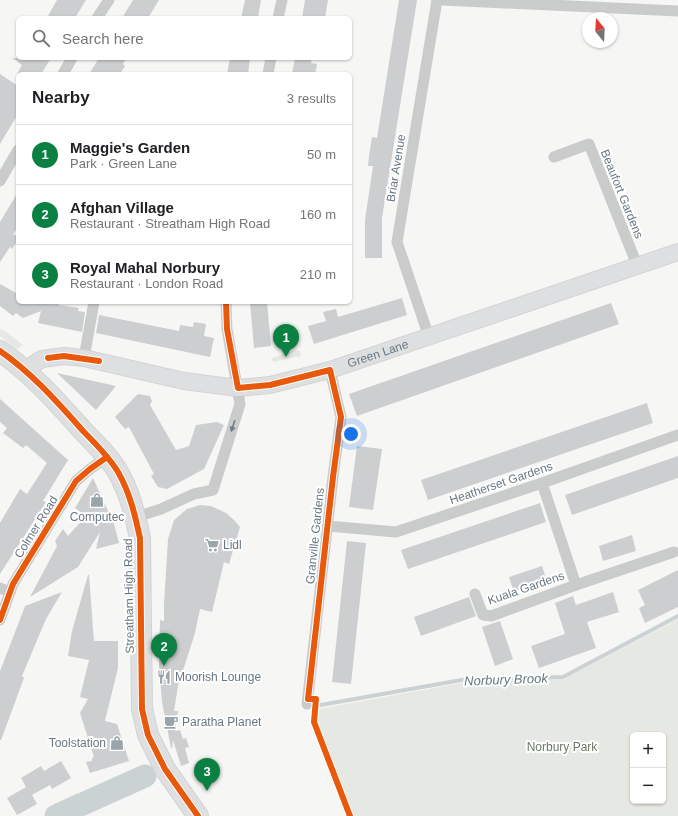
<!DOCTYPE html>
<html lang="en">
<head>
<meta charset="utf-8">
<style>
  body { margin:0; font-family:Helvetica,sans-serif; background:#f6f6f6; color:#202124 }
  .controls { position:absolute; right:12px; bottom:12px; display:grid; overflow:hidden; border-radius:6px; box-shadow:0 1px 3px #0004 }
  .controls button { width:36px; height:36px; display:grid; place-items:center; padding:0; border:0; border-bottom:1px solid #e0e0e0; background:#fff; color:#202124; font:20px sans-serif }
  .compass { position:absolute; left:582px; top:12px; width:36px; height:36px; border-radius:50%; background:#fff; box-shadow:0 1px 3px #0004; rotate:342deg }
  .you { position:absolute; left:351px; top:434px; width:14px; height:14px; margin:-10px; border:3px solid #fff; border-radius:50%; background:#1a73e8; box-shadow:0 0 0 6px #1a73e833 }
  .badge { display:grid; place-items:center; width:26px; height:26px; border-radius:50%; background:#0b8043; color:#fff; font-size:13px; font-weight:700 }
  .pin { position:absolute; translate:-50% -33px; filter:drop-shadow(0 1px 2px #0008) }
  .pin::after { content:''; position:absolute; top:21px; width:14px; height:12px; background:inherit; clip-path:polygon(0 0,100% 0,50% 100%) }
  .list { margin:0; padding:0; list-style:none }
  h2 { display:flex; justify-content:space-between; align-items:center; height:52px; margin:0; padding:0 16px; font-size:17px }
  h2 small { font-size:13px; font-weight:400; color:#757577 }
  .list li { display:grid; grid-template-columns:26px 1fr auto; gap:12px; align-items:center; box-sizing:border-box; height:60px; padding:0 16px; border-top:1px solid #e0e0e0 }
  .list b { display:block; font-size:15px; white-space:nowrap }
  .list p { margin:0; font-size:13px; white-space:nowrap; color:#757577 }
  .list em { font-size:13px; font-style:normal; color:#757577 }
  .icon { flex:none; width:22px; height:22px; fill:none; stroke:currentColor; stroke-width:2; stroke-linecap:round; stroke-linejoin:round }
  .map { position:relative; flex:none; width:678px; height:816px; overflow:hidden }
  .search { position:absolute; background:#fff; box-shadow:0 1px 3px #0004; left:16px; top:16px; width:336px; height:44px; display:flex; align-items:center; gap:10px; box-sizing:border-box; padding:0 14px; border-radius:6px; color:#757577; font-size:15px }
  .panel { position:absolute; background:#fff; box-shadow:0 1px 3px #0004; left:16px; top:72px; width:336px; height:232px; border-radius:6px }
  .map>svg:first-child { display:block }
  .green { fill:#e6e8e3; fill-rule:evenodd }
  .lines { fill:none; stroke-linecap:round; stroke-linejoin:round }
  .stream { stroke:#cbd2d4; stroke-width:4 }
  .river { stroke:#cbd2d4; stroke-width:23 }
  .building { fill:#cdcecf }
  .secondary-casing { stroke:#d3d4d4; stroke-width:18 }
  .highway-casing { stroke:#d2d3d3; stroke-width:22 }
  .street { stroke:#cacccc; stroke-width:11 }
  .secondary { stroke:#dedfe0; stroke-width:16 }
  .highway { stroke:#dedfe0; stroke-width:20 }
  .cycleway-casing { stroke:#fff; stroke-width:8 }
  .cycleway { stroke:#e8590c; stroke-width:6 }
  .oneway { fill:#6d7c87 }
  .labels { text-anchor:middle; stroke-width:4; stroke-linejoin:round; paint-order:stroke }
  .street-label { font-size:12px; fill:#687883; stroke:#fff }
  .poi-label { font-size:12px; fill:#687883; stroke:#fff; text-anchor:start }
  .park-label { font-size:12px; fill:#6b7a66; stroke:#fff }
  .water-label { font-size:13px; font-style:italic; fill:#63797f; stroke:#fff }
</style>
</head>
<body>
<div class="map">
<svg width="678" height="816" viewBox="0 0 678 816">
  <rect width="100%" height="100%" fill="#f6f6f5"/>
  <g class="green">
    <polygon points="0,329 5,331 23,345 19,348 16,349 0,336"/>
    <polygon points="296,350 300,351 301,356 273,362 272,358"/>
    <path d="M678 619V816H348L311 720 313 710 467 682 564 679ZM633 735H663V801H633Z"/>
    <polygon points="77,793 90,798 57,814 53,805"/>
  </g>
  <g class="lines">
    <polyline class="stream" points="321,705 467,679 563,677 678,616"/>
    <polyline class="river" points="56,816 145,776"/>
  </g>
  <g class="building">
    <polygon points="57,0 86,0 75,18 47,18"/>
    <polygon points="133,0 159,0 148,18 122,18"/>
    <polygon points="245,0 261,0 258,18 241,18"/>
    <polygon points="305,0 328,0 325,18 302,18"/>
    <polygon points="399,0 417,0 382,218 382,258 365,258 365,220 373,166 368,166 369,156 372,137 377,138"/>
    <polygon points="12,58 51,58 41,74 17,74 22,65"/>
    <polygon points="99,58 126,58 123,64 125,66 120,74 89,74"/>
    <polygon points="230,58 250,58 248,74 227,74"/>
    <polygon points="295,58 312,58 311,63 317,64 315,74 292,74"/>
    <polygon points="0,74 18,86 18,114 0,144"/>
    <polygon points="18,192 18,227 13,234 18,237 18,240 12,249 10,247 0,262 0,222"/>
    <polygon points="0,284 18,294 18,302 63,302 58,305 79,308 78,311 85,312 82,332 38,323 41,311 23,318 16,313 13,316 0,306"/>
    <polygon points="402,298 407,315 314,344 308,326 326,321 323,312 336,309 338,317"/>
    <polygon points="250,302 267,302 271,346 254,348"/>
    <polygon points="611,303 619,324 357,416 349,394"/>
    <polygon points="99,315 179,331 180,325 193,327 194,322 206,324 204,336 214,338 210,357 96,333"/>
    <polygon points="57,373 116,386 96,410"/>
    <polygon points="138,394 150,396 152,401 150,405 176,450 189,446 196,425 217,422 224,425 204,469 167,489 158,487 151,476 154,474 129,427 125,429 115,417"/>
    <polygon points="0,399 68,460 43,501 46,502 0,574 0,523 20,489 27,494 47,463 26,445 23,448 3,433 7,428 0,422"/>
    <polygon points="647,403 653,423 428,500 421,480"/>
    <polygon points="357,446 382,449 373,510 349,507"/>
    <polygon points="678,456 678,478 572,515 565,495"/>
    <polygon points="93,478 114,524 119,543 96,549 100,532 78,567 30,597 57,546 55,541 63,529 68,536 86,516 75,508"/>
    <polygon points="540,503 546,522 408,569 401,550"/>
    <polygon points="200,505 211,506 226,513 234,520 240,527 229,564 224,562 212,612 200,609 195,633 178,686 174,711 178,711 175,731 180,730 183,739 186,738 189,747 185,748 189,763 181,766 173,740 172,748 171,748 162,702 159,665 160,620 164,621 164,604 168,539 174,520 187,509"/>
    <polygon points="632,535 636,551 603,561 599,546"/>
    <polygon points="347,541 366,543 351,684 332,682"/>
    <polygon points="542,566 547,581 514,592 509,577"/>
    <polygon points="678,570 678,607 645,623 639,608 645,605 638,590"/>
    <polygon points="88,575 89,575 94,641 118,641 118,668 105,721 117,724 129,761 90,773 86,762 92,761 92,758 94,757 80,713 88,699 80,697 89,660 68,656 72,631"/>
    <polygon points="62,592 46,619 22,676 24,678 1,740 0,740 0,671 24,609 25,606"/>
    <polygon points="613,592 619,612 587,622 596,648 539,668 531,646 565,634 555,603 573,596 576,605"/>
    <polygon points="469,597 476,616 421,636 414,617"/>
    <polygon points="500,621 513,659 495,666 482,627"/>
    <polygon points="61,761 71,778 52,789 50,785 32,795 37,804 17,815 7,798 26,787 21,778 41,766 44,771"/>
  </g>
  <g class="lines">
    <defs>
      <g id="secondary">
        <path id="s1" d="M24 370 42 359 64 356 84 358 184 381 238 388 270 385 330 370 678 252"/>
      </g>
      <path id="highway" d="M0 351C32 373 58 403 84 432 96 444 109 457 118 472 130 493 135 515 140 538L142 709 148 735 165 769 198 816"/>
    </defs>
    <use href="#secondary" class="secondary-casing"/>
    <use href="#highway" class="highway-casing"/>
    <g class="street">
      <polyline points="442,0 678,11"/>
      <polyline points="97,18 109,0"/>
      <polyline points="278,18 282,0"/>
      <polyline points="63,74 72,58"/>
      <polyline points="268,74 271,58"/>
      <polyline points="554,157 589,144 637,265"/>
      <polyline points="0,181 18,150"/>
      <polyline points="429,337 397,242 437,0"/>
      <polyline points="84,358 94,302"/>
      <polyline points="542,483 576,585 674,552"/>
      <polyline points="136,517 161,509 194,494 213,490 240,404 227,329 226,302"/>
      <polyline points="328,526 396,532 542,483 678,435"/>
      <polyline points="0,588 10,592"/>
      <polyline points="475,594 483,615 491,616 576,585"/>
      <polyline points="0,620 13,584 76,481 90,469 107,457"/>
      <polyline points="307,704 333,477 341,417 330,370"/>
    </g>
    <use href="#secondary" class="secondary"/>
    <use href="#highway" class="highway"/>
    <defs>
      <g id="cycleway">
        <polyline points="226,302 227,329 238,388 270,385 330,370 341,417 333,477 308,699 316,699 314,722 350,816"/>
        <path d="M0 351C32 373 58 403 84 432 96 444 109 457 118 472 130 493 135 515 140 538L142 709 148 735 165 769 198 816"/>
        <polyline points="48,358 64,356 99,361"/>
        <polyline points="0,620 13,584 76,481 90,469 107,457"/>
      </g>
    </defs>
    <use href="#cycleway" class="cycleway-casing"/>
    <use href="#cycleway" class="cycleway"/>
  </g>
  <defs><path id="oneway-solid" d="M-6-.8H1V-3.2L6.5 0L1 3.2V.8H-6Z"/></defs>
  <use class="oneway" href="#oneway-solid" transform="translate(233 426) rotate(108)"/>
  <defs>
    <symbol id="shop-bare" viewBox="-9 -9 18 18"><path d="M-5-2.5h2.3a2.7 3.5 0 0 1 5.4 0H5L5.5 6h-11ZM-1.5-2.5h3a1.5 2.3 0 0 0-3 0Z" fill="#9aa4ab" stroke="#fff" stroke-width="2.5" paint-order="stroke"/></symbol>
    <symbol id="supermarket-bare" viewBox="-9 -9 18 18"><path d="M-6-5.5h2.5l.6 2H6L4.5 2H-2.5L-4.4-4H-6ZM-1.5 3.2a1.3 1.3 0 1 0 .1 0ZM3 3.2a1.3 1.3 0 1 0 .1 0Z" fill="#9aa4ab" stroke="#fff" stroke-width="2.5" paint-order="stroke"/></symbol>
    <symbol id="restaurant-bare" viewBox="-9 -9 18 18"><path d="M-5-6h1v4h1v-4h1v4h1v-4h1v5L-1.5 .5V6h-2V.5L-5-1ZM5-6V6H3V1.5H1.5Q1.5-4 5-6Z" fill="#9aa4ab" stroke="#fff" stroke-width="2.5" paint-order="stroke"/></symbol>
    <symbol id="cafe-bare" viewBox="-9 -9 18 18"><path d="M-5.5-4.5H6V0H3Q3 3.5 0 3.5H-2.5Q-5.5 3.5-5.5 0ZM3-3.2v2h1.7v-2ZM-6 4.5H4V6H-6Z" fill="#9aa4ab" stroke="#fff" stroke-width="2.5" paint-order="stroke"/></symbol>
  </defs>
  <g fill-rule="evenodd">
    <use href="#shop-bare" x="87" y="490" width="20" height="20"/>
    <use href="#supermarket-bare" x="202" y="535" width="20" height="20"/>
    <use href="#restaurant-bare" x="154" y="667" width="20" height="20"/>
    <use href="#cafe-bare" x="161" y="712" width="20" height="20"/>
    <use href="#shop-bare" x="107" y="733" width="20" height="20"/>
  </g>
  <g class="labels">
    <g class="street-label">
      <text transform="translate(396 168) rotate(-81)" y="4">Briar Avenue</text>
      <text transform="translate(622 194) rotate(68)" y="4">Beaufort Gardens</text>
      <text dy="4" stroke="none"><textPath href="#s1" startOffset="365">Green Lane</textPath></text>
      <text transform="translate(501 483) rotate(-19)" y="4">Heatherset Gardens</text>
      <text transform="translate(36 527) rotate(-58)" y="4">Colmer Road</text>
      <text transform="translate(315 536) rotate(-84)" y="4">Granville Gardens</text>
      <text transform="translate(526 588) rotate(-19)" y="4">Kuala Gardens</text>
      <text transform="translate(129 596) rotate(-91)" y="4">Streatham High Road</text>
    </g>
    <g class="poi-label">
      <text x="97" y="521" text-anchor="middle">Computec</text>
      <text x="223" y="549">Lidl</text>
      <text x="175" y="681">Moorish Lounge</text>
      <text x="182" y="726">Paratha Planet</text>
      <text x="106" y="747" text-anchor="end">Toolstation</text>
    </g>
    <g class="park-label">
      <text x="562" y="751">Norbury Park</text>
    </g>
    <g class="water-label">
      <text transform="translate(506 679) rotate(-2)" y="5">Norbury Brook</text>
    </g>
  </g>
</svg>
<div class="controls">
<button>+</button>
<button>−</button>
</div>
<svg class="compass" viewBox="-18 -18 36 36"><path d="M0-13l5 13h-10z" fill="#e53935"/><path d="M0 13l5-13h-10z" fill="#757577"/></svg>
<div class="you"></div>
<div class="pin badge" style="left:286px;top:357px">1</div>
<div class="pin badge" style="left:164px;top:666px">2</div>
<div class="pin badge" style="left:207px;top:791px">3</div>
<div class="search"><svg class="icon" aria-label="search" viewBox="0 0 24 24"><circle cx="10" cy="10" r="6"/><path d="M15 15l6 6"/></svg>Search here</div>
<section class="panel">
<h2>Nearby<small>3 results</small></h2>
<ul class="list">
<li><span class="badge">1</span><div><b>Maggie's Garden</b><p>Park · Green Lane</p></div><em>50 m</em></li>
<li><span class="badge">2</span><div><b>Afghan Village</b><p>Restaurant · Streatham High Road</p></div><em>160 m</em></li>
<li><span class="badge">3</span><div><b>Royal Mahal Norbury</b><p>Restaurant · London Road</p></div><em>210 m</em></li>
</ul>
</section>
</div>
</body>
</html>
